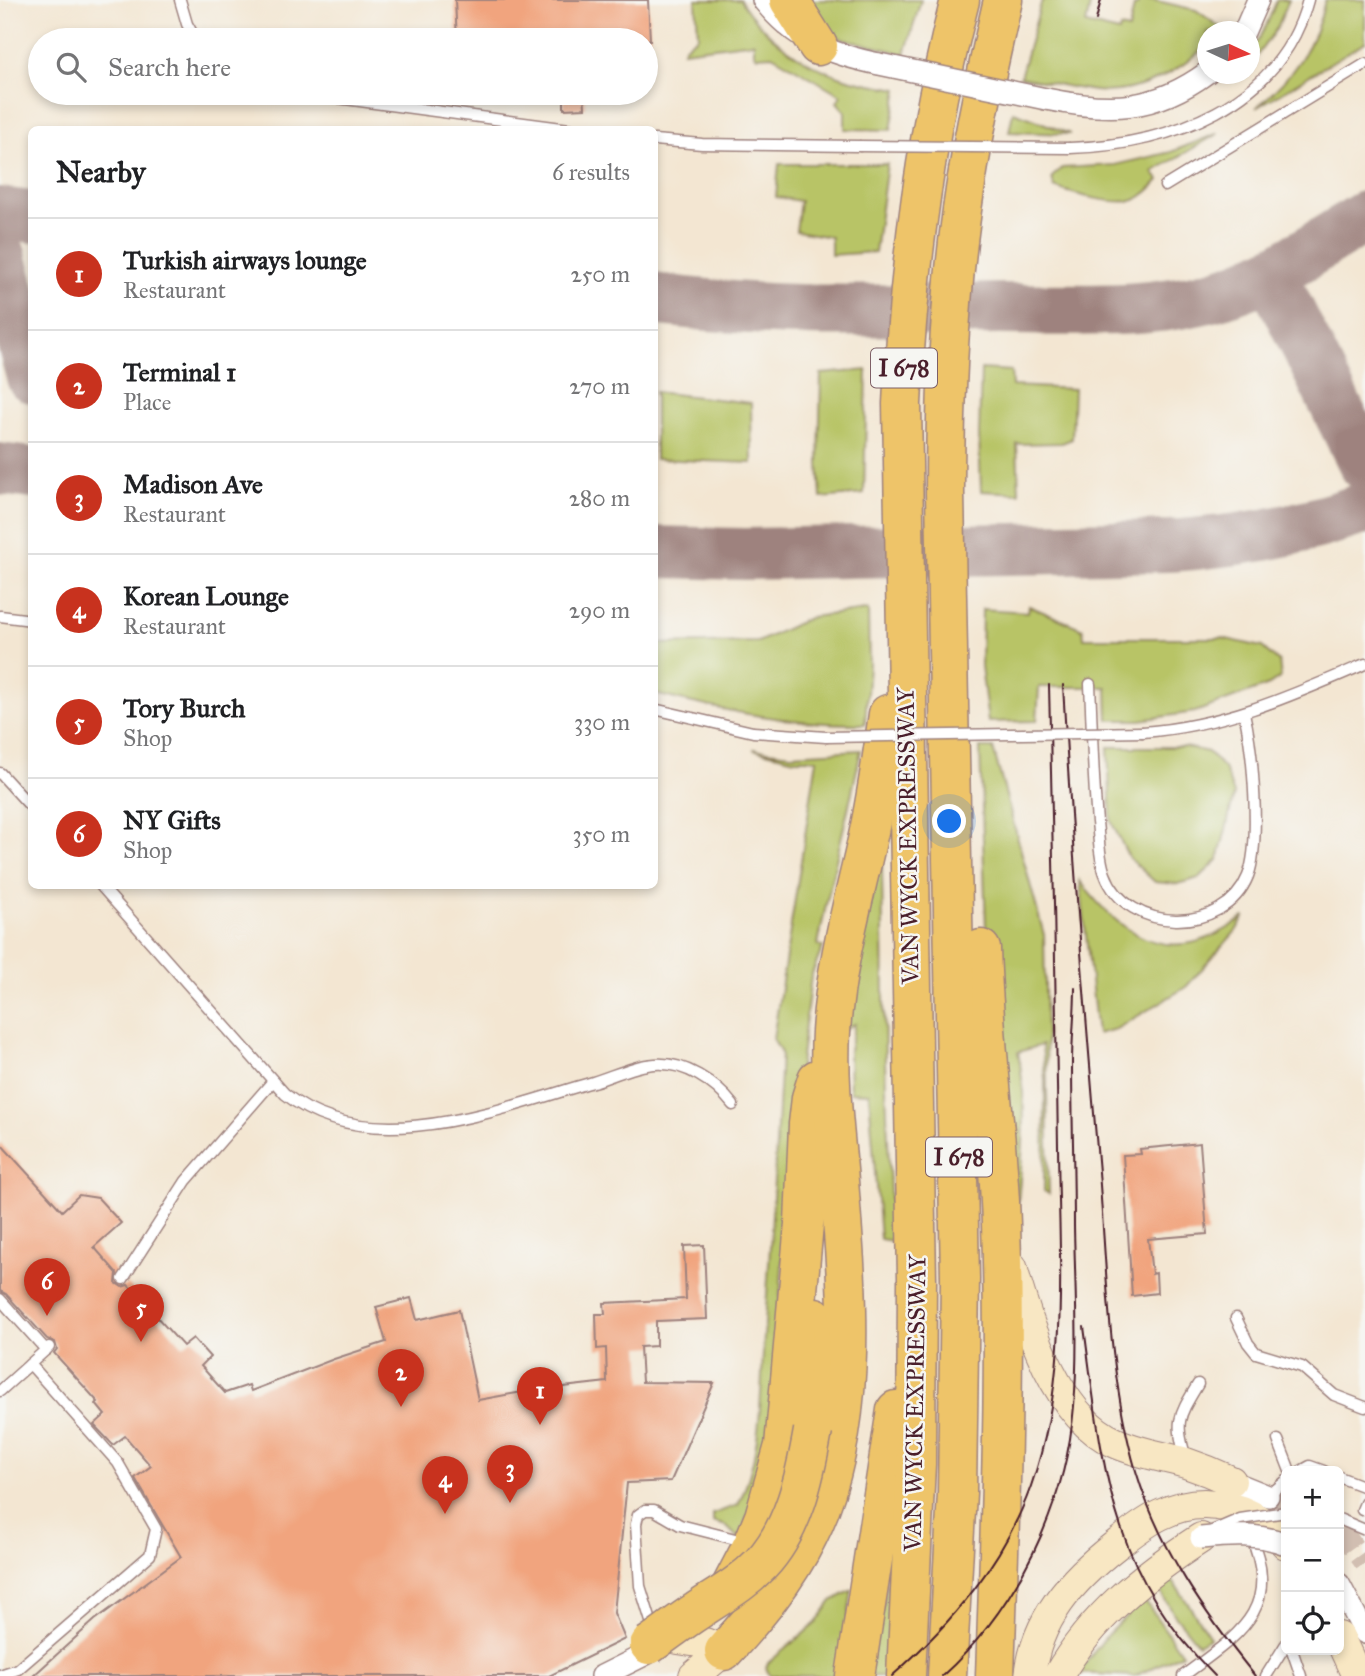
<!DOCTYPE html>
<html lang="en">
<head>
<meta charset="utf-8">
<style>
  body { margin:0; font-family:"IM FELL Great Primer",serif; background:#f2f2f2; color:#202124 }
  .controls { position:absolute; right:21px; bottom:21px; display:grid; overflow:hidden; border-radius:10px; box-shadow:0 4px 10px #0003 }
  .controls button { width:63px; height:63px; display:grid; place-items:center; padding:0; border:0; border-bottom:2px solid #e0e0e0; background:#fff; color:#202124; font:35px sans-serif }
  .compass { position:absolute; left:1197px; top:21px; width:63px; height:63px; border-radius:50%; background:#fff; box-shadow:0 4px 10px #0003; rotate:94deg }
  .you { position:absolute; left:950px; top:822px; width:24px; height:24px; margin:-18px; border:5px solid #fff; border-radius:50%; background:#1a73e8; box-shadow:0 0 0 10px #1a73e833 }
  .badge { display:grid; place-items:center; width:46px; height:46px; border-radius:50%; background:#c8321e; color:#fff; font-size:23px; font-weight:700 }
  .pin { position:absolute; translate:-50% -58px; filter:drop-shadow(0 2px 4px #0008) }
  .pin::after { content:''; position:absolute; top:37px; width:24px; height:21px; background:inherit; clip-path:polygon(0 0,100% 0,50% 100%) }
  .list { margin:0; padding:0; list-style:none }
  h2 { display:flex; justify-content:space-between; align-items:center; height:91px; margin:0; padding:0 28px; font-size:30px }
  h2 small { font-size:23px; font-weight:400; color:#757577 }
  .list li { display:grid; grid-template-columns:46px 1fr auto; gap:21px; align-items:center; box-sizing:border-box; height:112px; padding:0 28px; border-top:2px solid #e0e0e0 }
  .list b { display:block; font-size:26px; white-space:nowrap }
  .list p { margin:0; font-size:23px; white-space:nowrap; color:#757577 }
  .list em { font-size:23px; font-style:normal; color:#757577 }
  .icon { flex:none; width:38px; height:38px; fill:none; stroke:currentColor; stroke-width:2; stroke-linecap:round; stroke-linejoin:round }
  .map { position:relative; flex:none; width:1365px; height:1676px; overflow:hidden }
  .search { position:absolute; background:#fff; box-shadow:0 4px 10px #0003; left:28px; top:28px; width:630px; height:77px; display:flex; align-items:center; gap:18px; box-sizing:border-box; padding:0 24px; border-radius:38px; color:#757577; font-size:26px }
  .panel { position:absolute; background:#fff; box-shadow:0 4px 10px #0003; left:28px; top:126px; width:630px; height:763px; border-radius:10px }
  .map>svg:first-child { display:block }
  .green { fill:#b8c466; stroke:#817248; stroke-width:2 }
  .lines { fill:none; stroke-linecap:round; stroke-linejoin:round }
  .taxiway { stroke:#9e827e; stroke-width:52 }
  .building { fill:#f1a47e }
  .street-tunnel { stroke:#d1beb1; stroke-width:21; stroke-dasharray:21 10; stroke-linecap:butt }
  .lane-casing { stroke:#9e827e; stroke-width:13 }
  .street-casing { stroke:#9e827e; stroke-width:24 }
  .secondary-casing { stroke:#9e827e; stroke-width:32 }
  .highway-casing { stroke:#9e827e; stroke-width:41 }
  .lane { stroke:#fff; stroke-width:10 }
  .street { stroke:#fff; stroke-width:21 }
  .secondary { stroke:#f8e7c3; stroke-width:30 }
  .highway { stroke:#eec469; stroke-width:38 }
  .tram { stroke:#4a1f2b; stroke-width:2 }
  .lane-bridge-casing { stroke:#9e827e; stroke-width:13; stroke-linecap:butt }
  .street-bridge-casing { stroke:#9e827e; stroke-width:24; stroke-linecap:butt }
  .highway-bridge-casing { stroke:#9e827e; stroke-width:41; stroke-linecap:butt }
  .lane-bridge { stroke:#fff; stroke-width:10 }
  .street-bridge { stroke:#fff; stroke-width:21 }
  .highway-bridge { stroke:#eec469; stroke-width:38 }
  .labels { text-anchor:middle; stroke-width:5; stroke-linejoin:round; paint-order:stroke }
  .shield { fill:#f6f6f2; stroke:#7e6067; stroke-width:2 }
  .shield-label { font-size:23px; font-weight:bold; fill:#4a1f2b }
  .street-label { font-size:24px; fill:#4a1f2b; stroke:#f6f6f2 }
</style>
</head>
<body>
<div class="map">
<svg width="1365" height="1676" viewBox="0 0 1365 1676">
  <rect width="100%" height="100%" fill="#f6f6f2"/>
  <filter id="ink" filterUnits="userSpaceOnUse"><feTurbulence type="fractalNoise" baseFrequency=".0143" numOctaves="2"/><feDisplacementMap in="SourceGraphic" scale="14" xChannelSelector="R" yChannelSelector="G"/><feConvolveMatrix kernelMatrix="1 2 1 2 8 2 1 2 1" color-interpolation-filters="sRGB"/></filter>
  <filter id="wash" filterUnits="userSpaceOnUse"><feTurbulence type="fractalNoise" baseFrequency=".00686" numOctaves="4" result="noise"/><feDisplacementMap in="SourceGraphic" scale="28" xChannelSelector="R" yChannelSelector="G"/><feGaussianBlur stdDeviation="1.57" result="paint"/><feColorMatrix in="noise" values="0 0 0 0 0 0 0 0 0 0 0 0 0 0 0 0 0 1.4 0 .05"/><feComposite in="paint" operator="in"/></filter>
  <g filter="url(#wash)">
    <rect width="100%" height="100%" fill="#f3e6d2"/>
    <g class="green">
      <path d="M696 0H740C762 35 801 63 839 76 858 83 878 85 898 89L891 130 845 129V111L837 102 841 95 772 55 757 56 754 53V42L683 51 684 47 698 36Z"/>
      <polygon points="784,0 921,0 905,54 837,37 820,28"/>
      <path d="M1042 0H1091L1086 24 1119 32 1120 28 1129 30 1134 6H1137L1139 0H1153L1196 10 1221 28 1218 31 1208 32 1207 45C1179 72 1136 96 1095 91 1070 88 1045 81 1020 77Z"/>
      <polygon points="1277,0 1289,0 1277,28 1250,65 1250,53 1266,26"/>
      <path d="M1325 0H1365V42L1256 108C1291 78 1316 46 1325 0Z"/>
      <path d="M1013 112C1033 118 1051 127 1070 134L1009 132Z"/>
      <path d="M1219 133 1153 172 1159 180C1153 187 1146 194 1137 199 1120 207 1072 194 1054 187L1052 177 1062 168 1115 165 1171 152Z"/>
      <polygon points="779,164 887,164 875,252 831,255 831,237 796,231 800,201 776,197"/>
      <polygon points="981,369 1011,371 1012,386 1074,389 1072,439 1062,443 1017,444 1019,493 981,491 979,435"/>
      <polygon points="867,370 864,494 821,498 819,463 821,374"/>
      <polygon points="655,392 751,403 752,463 655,459"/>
      <polygon points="1029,606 1083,629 1084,638 1222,638 1262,647 1279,662 1281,677 1269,685 1195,712 1140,720 1108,720 1107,687 1039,687 1037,721 988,722 981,666 982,609 1028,612"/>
      <path d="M868 610 869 665 865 724C793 725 724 711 655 694V644L758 642 811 617Z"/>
      <polygon points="1108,747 1185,747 1208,752 1224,768 1234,794 1226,829 1218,860 1199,878 1177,884 1155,882 1129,858 1111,821"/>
      <path d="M980 748H993L1044 935 1049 1194 1044 1191 1045 1080 1042 1045 1018 1052C1029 1108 1022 1163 1016 1218L989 1020Z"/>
      <path d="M753 749 791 754 861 750C848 815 830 879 818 945L823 947 811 976 789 1155 773 1413 760 1483 739 1539 726 1526 713 1522V1514L738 1505C763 1454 760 1393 764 1337 771 1243 776 1148 781 1053L773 1039 817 759H795Z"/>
      <polygon points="879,860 882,863 885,1062 892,1241 880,1239 869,1093 850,1092 849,1050 855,1024 844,1029"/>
      <path d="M1080 881C1126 943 1178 969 1245 916L1236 931 1186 987 1116 1029 1097 1034Z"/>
      <polygon points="893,1555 892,1601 885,1676 868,1676"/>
      <polygon points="1171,1578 1210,1637 1198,1644 1174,1614 1158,1588"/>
      <polygon points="852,1590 840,1676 770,1676 766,1668 768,1663 816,1623 832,1601"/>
      <polygon points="1144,1599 1182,1654 1135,1676 1078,1673 1108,1634"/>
    </g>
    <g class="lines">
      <g class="taxiway">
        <polyline points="0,213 32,217"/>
        <polyline points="0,255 32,377"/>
        <polyline points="1271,274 1365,465"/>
        <path d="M654 299C769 315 884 310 999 309 1070 309 1146 315 1215 295 1270 280 1317 246 1365 217"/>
        <polyline points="0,469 32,473"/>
        <path d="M654 552 745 554 1169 546C1239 541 1298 532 1365 508"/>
      </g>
    </g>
    <g id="blocks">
      <g class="building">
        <polygon points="455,0 648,0 650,40 457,40"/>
        <polygon points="564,93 584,93 585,108 564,109"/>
        <polygon points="0,1143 62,1211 79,1195 98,1198 121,1223 94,1247 117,1273 116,1283 122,1287 128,1285 183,1346 193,1338 210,1357 201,1366 225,1393 249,1385 251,1391 334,1359 386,1342 376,1307 411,1298 417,1320 459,1310 478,1400 528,1391 607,1382 606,1348 597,1349 596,1314 605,1314 604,1303 686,1299 684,1246 704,1245 707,1319 656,1321 656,1346 640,1347 642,1382 714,1383 671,1481 627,1483 614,1613 625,1639 549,1676 33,1676 95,1620 181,1557 135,1478 151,1466 125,1436 113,1445 94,1425 105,1415 96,1404 98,1402 54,1353 57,1349 55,1342 47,1339 6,1294 0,1291"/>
        <polygon points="1200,1143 1207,1234 1148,1239 1152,1274 1156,1273 1157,1293 1132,1296 1123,1155 1141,1154 1140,1149"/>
      </g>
    </g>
  </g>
  <g filter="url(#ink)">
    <use href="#blocks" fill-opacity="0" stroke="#9e827e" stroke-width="2"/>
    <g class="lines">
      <g class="street-tunnel">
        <polyline points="1268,1496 1286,1504"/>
        <polyline points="1339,1532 1349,1541 1365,1563"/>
      </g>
      <defs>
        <g id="lane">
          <polyline points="180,0 187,24 196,40"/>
          <polyline points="300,93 577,130"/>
          <polyline points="654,140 702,144 859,146"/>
          <path d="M1070 148C1169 145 1281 105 1308 0"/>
          <polyline points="1165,186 1365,64"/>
          <polyline points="0,616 32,620"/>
          <path d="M1090 684C1092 730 1093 776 1097 822 1099 839 1099 858 1105 874 1127 934 1224 936 1248 876 1261 842 1253 750 1244 713"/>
          <polyline points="654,709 753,732 826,737"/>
          <path d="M1143 732C1224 726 1291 696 1365 664"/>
          <polyline points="0,773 32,808"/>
          <path d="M101 886 285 1094C369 1162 502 1108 593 1082 613 1076 635 1065 655 1064 685 1062 715 1082 733 1105"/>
          <polyline points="123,1279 186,1181 273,1081"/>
          <polyline points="0,1299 46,1350"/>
          <polyline points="1236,1318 1248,1343 1256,1353 1302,1367 1334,1395 1365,1407"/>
          <polyline points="0,1391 49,1347"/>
          <polyline points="1278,1440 1290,1471"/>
          <path d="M1186 1458C1174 1421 1179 1416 1198 1384"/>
          <polyline points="1301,1471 1310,1466 1324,1471"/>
          <polyline points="1339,1477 1365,1487"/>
          <polyline points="1268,1496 1286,1481"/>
          <polyline points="1362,1510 1365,1503"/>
          <polyline points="654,1631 640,1586 636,1524 638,1515 645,1510 654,1510 680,1525 747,1542"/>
          <polyline points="1292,1650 1301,1676"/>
          <polyline points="0,1675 18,1669 150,1555 156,1529 118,1463 30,1364"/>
          <path d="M1183 1676C1236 1636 1284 1611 1250 1535"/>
          <polyline points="1266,1676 1286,1644"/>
        </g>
        <g id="street">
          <path d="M763 0C794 40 830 54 879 64"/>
          <polyline points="1244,32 1258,0"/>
          <path d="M1046 99C1109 112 1154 112 1208 72"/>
          <polyline points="1231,1481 1268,1496"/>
          <polyline points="1339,1584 1365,1633"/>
          <polyline points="602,1676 660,1647"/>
        </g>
        <g id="secondary">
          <path d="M1012 1267C1027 1323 1057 1417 1114 1442 1137 1453 1162 1456 1186 1463 1201 1468 1216 1474 1231 1481"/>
          <polyline points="1339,1637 1357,1676"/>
          <polyline points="678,1639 705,1643 724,1651 694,1676"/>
          <path d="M1030 1676C1036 1619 1072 1579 1116 1545 1130 1534 1144 1523 1160 1515 1205 1492 1255 1507 1286 1544"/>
          <path d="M1058 1676C1092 1616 1144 1575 1201 1538"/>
        </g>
        <g id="highway">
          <polyline points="789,0 818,46"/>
          <path d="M981 949C984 1041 998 1132 1001 1224 1006 1375 1000 1525 995 1676"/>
          <polyline points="813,1431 818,1374 815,1317"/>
          <polyline points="729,1590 753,1544 764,1517 784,1446 804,1224 808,1124 811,1098 817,1079"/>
          <path d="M724 1651C757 1615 787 1579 808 1536 861 1431 848 1294 839 1181 835 1132 828 1082 831 1032 835 968 852 907 866 845 876 802 882 758 888 714"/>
          <polyline points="855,1676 896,1410"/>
          <path d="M906 1676 916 1464 917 1280 902 404C908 267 926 133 960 0"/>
          <path d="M947 1676 957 1493 960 1279 945 493C945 399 949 304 962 210 972 139 987 69 1003 0"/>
        </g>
      </defs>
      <use href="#lane" class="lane-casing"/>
      <use href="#street" class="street-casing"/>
      <use href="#secondary" class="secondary-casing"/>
      <use href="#highway" class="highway-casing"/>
      <use href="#lane" class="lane"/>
      <use href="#street" class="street"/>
      <use href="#secondary" class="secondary"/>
      <use href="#highway" class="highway"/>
      <g class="tram">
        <polyline points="1096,20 1101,0"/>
        <path d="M1063 685C1072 848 1085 1010 1099 1172 1107 1271 1108 1375 1136 1471 1159 1548 1205 1614 1255 1676"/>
        <path d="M1084 1327C1103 1467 1109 1570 1215 1676"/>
        <path d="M892 1676C952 1623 1004 1562 1031 1486 1070 1375 1059 1260 1058 1145 1056 992 1053 838 1049 685"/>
        <path d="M942 1676C1017 1608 1066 1506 1074 1406 1079 1347 1075 1286 1074 1226 1074 1172 1072 1117 1072 1062 1072 1038 1075 1013 1075 988"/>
      </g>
      <defs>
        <g id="lane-bridge">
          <polyline points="859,146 1070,148"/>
          <polyline points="826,737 1143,732"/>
          <polyline points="1339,1519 1365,1530"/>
          <polyline points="1212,1531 1240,1519 1286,1512"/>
        </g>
        <g id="street-bridge">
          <polyline points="879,64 1046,99"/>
          <path d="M1201 1538C1231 1535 1258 1533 1286 1544"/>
        </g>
        <path id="highway-bridge" d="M649 1645C665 1634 680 1622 697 1611 719 1596 742 1584 761 1564 794 1529 805 1476 813 1431"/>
      </defs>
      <use href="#lane-bridge" class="lane-bridge-casing"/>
      <use href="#street-bridge" class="street-bridge-casing"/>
      <use href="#highway-bridge" class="highway-bridge-casing"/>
      <use href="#lane-bridge" class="lane-bridge"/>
      <use href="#street-bridge" class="street-bridge"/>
      <use href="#highway-bridge" class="highway-bridge"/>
    </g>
  </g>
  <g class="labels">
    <g class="shield">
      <rect x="871" y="348.5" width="66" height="39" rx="5"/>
      <rect x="926" y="1137.5" width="66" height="39" rx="5"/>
    </g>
    <g class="shield-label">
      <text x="904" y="376">I 678</text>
      <text x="959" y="1165">I 678</text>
    </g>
    <g class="street-label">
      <text transform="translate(908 836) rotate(-91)" y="8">VAN WYCK EXPRESSWAY</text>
      <text transform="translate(915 1403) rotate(-89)" y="8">VAN WYCK EXPRESSWAY</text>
    </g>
  </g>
</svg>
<div class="controls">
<button>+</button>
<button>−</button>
<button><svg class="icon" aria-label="locate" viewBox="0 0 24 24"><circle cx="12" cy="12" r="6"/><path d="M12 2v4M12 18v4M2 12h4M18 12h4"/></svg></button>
</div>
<svg class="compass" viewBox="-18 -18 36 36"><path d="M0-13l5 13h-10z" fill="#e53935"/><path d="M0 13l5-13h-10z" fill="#757577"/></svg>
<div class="you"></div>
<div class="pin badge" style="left:540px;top:1425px">1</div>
<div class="pin badge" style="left:401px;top:1407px">2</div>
<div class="pin badge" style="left:510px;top:1503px">3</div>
<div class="pin badge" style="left:445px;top:1514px">4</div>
<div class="pin badge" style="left:141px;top:1342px">5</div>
<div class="pin badge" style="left:47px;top:1316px">6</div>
<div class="search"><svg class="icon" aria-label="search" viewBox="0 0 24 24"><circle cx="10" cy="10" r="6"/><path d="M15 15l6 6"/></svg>Search here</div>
<section class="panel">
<h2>Nearby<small>6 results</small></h2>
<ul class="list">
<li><span class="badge">1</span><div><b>Turkish airways lounge</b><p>Restaurant</p></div><em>250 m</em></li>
<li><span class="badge">2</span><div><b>Terminal 1</b><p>Place</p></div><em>270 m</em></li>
<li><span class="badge">3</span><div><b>Madison Ave</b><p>Restaurant</p></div><em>280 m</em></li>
<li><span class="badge">4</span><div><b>Korean Lounge</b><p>Restaurant</p></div><em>290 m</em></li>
<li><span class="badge">5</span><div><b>Tory Burch</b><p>Shop</p></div><em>330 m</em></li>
<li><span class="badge">6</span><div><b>NY Gifts</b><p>Shop</p></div><em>350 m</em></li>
</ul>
</section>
</div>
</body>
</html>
